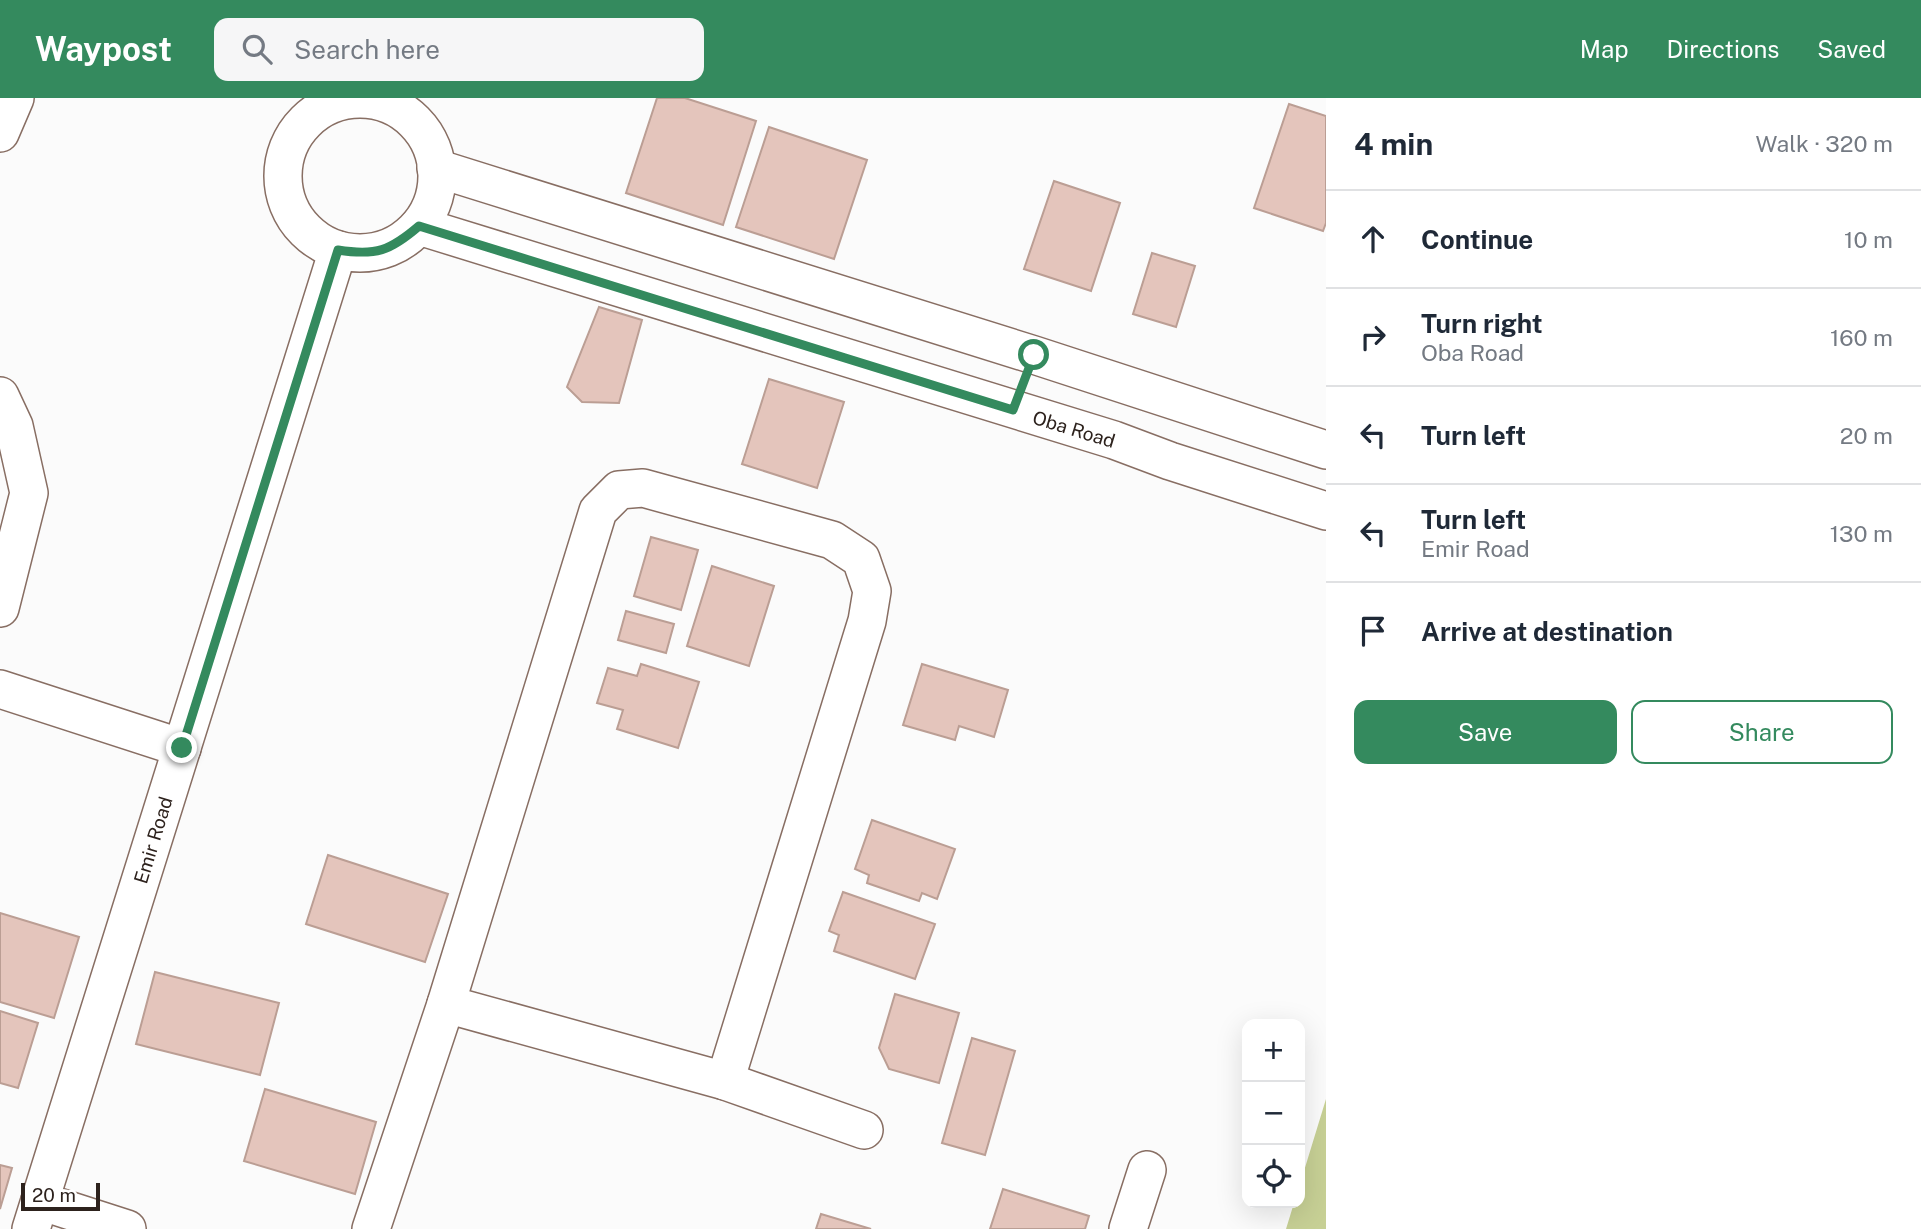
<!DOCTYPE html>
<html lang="en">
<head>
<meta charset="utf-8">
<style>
  body { margin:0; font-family:"Public Sans",sans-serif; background:#f6f6f7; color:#1f2937 }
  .controls { position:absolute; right:21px; bottom:21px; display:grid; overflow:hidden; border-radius:14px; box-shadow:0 7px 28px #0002 }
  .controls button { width:63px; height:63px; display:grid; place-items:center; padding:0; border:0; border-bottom:2px solid #e0e1e3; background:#fff; color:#1f2937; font:35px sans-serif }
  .scale { position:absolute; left:21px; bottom:18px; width:79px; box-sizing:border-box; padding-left:7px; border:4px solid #2d221d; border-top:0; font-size:19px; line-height:24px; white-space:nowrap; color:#2d221d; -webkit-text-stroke:5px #fff; paint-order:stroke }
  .stop { position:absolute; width:21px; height:21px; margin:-16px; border:5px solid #348a5e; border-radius:50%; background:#fff }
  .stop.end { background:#348a5e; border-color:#fff; box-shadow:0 2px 7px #0008 }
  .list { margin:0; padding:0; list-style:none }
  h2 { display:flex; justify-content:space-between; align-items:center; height:91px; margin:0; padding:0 28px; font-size:30px }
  h2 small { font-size:23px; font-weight:400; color:#747a83 }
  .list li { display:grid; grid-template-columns:46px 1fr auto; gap:21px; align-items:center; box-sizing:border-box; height:98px; padding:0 28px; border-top:2px solid #e0e1e3 }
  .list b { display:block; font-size:26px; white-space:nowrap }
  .list p { margin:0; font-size:23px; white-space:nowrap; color:#747a83 }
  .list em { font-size:23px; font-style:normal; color:#747a83 }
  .actions { display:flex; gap:14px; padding:21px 28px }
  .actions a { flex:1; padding:16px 0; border:2px solid #348a5e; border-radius:14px; text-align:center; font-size:24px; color:#348a5e }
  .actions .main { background:#348a5e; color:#fff }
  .icon { flex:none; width:38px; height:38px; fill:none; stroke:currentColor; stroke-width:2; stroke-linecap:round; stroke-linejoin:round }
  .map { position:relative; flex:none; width:1326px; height:1131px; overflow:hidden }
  header { display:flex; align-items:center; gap:42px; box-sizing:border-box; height:98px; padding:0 35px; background:#348a5e; color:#fff }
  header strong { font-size:33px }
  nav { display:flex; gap:38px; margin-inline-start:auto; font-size:24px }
  .search { width:490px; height:63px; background:#f6f6f7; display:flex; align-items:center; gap:18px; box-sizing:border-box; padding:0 24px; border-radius:14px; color:#747a83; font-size:26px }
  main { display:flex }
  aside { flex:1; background:#fff }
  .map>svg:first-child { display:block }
  .green { fill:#c7d095 }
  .building { fill:#e4c5bc; stroke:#bb9e94; stroke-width:2 }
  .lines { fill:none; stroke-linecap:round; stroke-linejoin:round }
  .minor-casing { stroke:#886e63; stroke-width:40 }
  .minor { stroke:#fff; stroke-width:37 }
  .route { stroke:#348a5e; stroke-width:9 }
  .labels { text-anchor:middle; stroke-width:7; stroke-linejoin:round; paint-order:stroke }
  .street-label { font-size:19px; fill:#2d221d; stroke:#fff }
</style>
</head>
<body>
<header>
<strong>Waypost</strong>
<div class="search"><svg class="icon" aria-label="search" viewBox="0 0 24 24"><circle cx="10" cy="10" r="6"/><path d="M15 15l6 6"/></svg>Search here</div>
<nav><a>Map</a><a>Directions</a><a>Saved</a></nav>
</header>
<main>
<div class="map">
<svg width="1326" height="1131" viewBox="0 0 1326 1131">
  <rect width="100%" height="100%" fill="#fbfbfb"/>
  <polygon class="green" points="1326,1001 1326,1131 1286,1131 1294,1105 1300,1105 1300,1086"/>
  <g class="building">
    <polygon points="657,0 685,0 756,23 723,127 626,95"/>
    <polygon points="1289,6 1326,18 1326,125 1323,133 1254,110"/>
    <polygon points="769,29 867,62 834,161 736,129"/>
    <polygon points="1054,83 1120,105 1091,193 1024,171"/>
    <polygon points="1152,155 1195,168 1176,229 1133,216"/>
    <polygon points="599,209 642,222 619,305 582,304 567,289"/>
    <polygon points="769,281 844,304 817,390 742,366"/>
    <polygon points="651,439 698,452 681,512 634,498"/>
    <polygon points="712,468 774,488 749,568 687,548"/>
    <polygon points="626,513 674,526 666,555 618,542"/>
    <polygon points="641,566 699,584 678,650 617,631 623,612 597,605 608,570 637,578"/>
    <polygon points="922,566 1008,592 994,639 959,628 955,642 903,627"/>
    <polygon points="872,722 955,751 937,801 922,795 919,803 867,785 869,777 855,771"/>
    <polygon points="328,757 448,796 425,864 306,826"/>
    <polygon points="843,794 935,826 915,881 834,853 839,837 829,833"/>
    <polygon points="0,815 79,839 54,920 0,904"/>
    <polygon points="155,874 279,905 260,977 136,946"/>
    <polygon points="895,896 959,915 939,985 889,971 879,950"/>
    <polygon points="0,913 38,925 18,990 0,985"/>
    <polygon points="972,940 1015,953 985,1057 942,1045"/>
    <polygon points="265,991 376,1024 355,1096 244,1063"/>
    <polygon points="0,1067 12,1070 0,1111"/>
    <polygon points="1003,1091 1089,1118 1085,1131 990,1131"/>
    <polygon points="821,1116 871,1131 816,1131"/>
  </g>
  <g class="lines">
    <defs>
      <g id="minor">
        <circle cx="360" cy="78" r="77"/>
        <polyline points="0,35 15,0"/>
        <polyline points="436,70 1034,257 1326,352"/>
        <polyline points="419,128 1114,342 1170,363 1326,413"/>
        <polyline points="0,298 14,328 29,395 0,510"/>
        <polyline points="0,591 182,650"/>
        <polyline points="446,906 725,983 864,1032"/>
        <polyline points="40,1103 127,1131"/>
        <polyline points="31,1131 338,152"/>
        <polyline points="371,1131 446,906 598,413 619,392 643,390 832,442 861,461 872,493 867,523 725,983"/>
        <polyline points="1128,1131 1147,1072"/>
      </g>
    </defs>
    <use href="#minor" class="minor-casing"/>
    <use href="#minor" class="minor"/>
  </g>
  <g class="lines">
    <path class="route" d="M182 650 338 152C376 158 390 153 419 128L1013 312 1034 257"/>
  </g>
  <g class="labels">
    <g class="street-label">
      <text transform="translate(1074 331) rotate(17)" y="7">Oba Road</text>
      <text transform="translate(153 742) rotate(-73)" y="7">Emir Road</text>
    </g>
  </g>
</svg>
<div class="controls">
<button>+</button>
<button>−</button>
<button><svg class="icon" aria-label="locate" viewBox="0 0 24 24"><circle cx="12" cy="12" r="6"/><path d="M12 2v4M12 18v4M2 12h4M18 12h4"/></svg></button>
</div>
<div class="scale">20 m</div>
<div class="stop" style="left:1034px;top:257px"></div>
<div class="stop end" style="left:182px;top:650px"></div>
</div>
<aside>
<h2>4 min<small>Walk · 320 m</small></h2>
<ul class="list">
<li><svg class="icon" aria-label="ahead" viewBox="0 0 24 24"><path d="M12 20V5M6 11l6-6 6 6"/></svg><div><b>Continue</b></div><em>10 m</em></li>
<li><svg class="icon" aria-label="right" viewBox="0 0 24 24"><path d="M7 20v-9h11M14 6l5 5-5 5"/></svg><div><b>Turn right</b><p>Oba Road</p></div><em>160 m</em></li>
<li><svg class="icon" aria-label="left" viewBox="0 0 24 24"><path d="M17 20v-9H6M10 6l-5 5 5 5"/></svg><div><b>Turn left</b></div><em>20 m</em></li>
<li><svg class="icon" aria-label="left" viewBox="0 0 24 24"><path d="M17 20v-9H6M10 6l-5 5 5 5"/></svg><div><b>Turn left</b><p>Emir Road</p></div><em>130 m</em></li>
<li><svg class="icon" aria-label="arrive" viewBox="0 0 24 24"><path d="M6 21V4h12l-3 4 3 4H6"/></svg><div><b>Arrive at destination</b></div></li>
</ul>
<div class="actions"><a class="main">Save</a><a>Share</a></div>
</aside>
</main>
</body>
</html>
